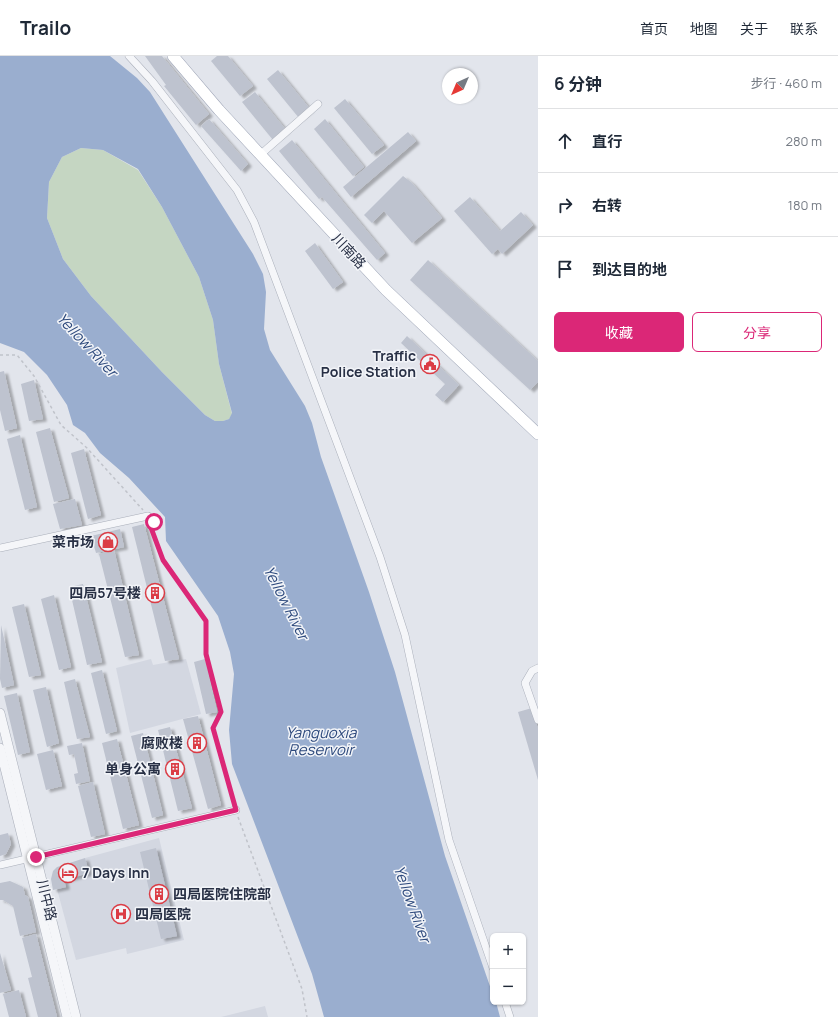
<!DOCTYPE html>
<html lang="zh">
<head>
<meta charset="utf-8">
<style>
  body { margin:0; font-family:Manrope,"Noto Sans SC",sans-serif; background:#f6f6f7; color:#1f2937 }
  .controls { position:absolute; right:12px; bottom:12px; display:grid; overflow:hidden; border-radius:6px; box-shadow:0 1px 3px #0004 }
  .controls button { width:36px; height:36px; display:grid; place-items:center; padding:0; border:0; border-bottom:1px solid #e0e1e3; background:#fff; color:#1f2937; font:20px sans-serif }
  .compass { position:absolute; left:442px; top:12px; width:36px; height:36px; border-radius:50%; background:#fff; box-shadow:0 1px 3px #0004; rotate:224deg }
  .stop { position:absolute; width:12px; height:12px; margin:-9px; border:3px solid #db2777; border-radius:50%; background:#fff }
  .stop.end { background:#db2777; border-color:#fff; box-shadow:0 1px 4px #0008 }
  .list { margin:0; padding:0; list-style:none }
  h2 { display:flex; justify-content:space-between; align-items:center; height:52px; margin:0; padding:0 16px; font-size:17px }
  h2 small { font-size:13px; font-weight:400; color:#747a83 }
  .list li { display:grid; grid-template-columns:26px 1fr auto; gap:12px; align-items:center; box-sizing:border-box; height:64px; padding:0 16px; border-top:1px solid #e0e1e3 }
  .list b { display:block; font-size:15px; white-space:nowrap }
  .list em { font-size:13px; font-style:normal; color:#747a83 }
  .actions { display:flex; gap:8px; padding:12px 16px }
  .actions a { flex:1; padding:9px 0; border:1px solid #db2777; border-radius:6px; text-align:center; font-size:14px; color:#db2777 }
  .actions .main { background:#db2777; color:#fff }
  .icon { flex:none; width:22px; height:22px; fill:none; stroke:currentColor; stroke-width:2; stroke-linecap:round; stroke-linejoin:round }
  .map { position:relative; flex:none; width:538px; height:961px; overflow:hidden }
  header { display:flex; align-items:center; gap:24px; box-sizing:border-box; height:56px; padding:0 20px; background:#fff; border-bottom:1px solid #e0e1e3 }
  header strong { font-size:19px }
  nav { display:flex; gap:22px; margin-inline-start:auto; font-size:14px }
  main { display:flex }
  aside { flex:1; background:#fff }
  .map>svg:first-child { display:block }
  .built { fill:#d3d7e1 }
  .green { fill:#c5d6c2 }
  .water { fill:#9aaecf; fill-rule:evenodd }
  .building { fill:#bec3cf; filter:url(#shadow) }
  .lines { fill:none; stroke-linecap:round; stroke-linejoin:round }
  .minor-casing { stroke:#aaafba; stroke-width:8 }
  .tertiary-casing { stroke:#aaafba; stroke-width:10 }
  .primary-casing { stroke:#a0a7b8; stroke-width:12 }
  .path { stroke:#c0c3ca; stroke-width:1.5; stroke-dasharray:3 3; stroke-linecap:butt }
  .minor { stroke:#f5f6f9; stroke-width:7 }
  .tertiary { stroke:#f5f6f9; stroke-width:9 }
  .primary { stroke:#fff; stroke-width:11 }
  .route { stroke:#db2777; stroke-width:5 }
  .labels { text-anchor:middle; stroke-width:3; stroke-linejoin:round; paint-order:stroke }
  .street-label { font-size:14px; fill:#283045; stroke:#f2f4f8 }
  .poi-label { font-size:14px; font-weight:bold; fill:#283045; stroke:#f2f4f8; text-anchor:end }
  .water-label { font-size:15px; font-style:italic; fill:#2e4a7d; stroke:#f2f4f8 }
</style>
</head>
<body>
<header>
<strong>Trailo</strong>
<nav><a>首页</a><a>地图</a><a>关于</a><a>联系</a></nav>
</header>
<main>
<div class="map">
<svg width="538" height="961" viewBox="0 0 538 961">
  <defs>
    <filter id="shadow"><feDropShadow dx="4" dy="2.5" stdDeviation="1" flood-color="#0004"/></filter>
  </defs>
  <rect width="100%" height="100%" fill="#e2e5ec"/>
  <g class="built">
    <polygon points="151,603 153,609 186,603 201,658 130,677 116,612"/>
    <polygon points="159,782 184,884 127,898 126,892 76,904 57,833 65,831 64,824 85,802"/>
    <polygon points="265,950 268,961 221,961"/>
  </g>
  <polygon class="green" points="81,92 103,94 138,114 162,151 199,221 213,264 219,308 232,358 229,363 223,365 215,365 205,359 162,316 91,240 63,203 47,162 49,126 62,101"/>
  <path class="water" d="M0 0H110L137 22 150 36 253 198 263 218 266 236 264 273 270 294 305 350 312 367 321 401 369 536 395 616 445 800 493 939V946H496L500 961H324L312 918 232 708 229 674 234 618 230 596 218 560 166 485 165 461 129 422 100 397 85 377 73 369 67 349 47 319 24 296 0 287ZM81 92 103 94 138 113 162 151 199 221 213 264 219 308 232 357 229 363 223 365H215L205 359 162 316 91 240 63 203 47 162 49 126 62 101Z"/>
  <g class="building">
    <polygon points="145,0 162,0 209,58 196,69 164,30 166,29"/>
    <polygon points="217,0 228,0 253,30 240,40 211,5"/>
    <polygon points="278,14 310,53 299,62 267,23"/>
    <polygon points="255,36 286,74 273,84 242,46"/>
    <polygon points="345,43 384,89 372,98 334,52"/>
    <polygon points="209,63 248,108 241,115 201,70"/>
    <polygon points="325,63 364,111 353,120 314,73"/>
    <polygon points="408,76 416,85 351,141 343,131"/>
    <polygon points="292,84 385,197 377,204 322,141 319,143 279,95"/>
    <polygon points="403,120 412,127 442,162 412,187 384,155 372,167 364,159"/>
    <polygon points="470,141 500,175 521,156 533,169 502,198 498,193 492,198 454,155"/>
    <polygon points="315,187 343,226 333,233 305,195"/>
    <polygon points="428,204 538,305 538,326 530,334 410,224"/>
    <polygon points="407,280 459,329 443,346 435,339 445,328 401,287"/>
    <polygon points="4,315 17,372 5,375 0,354 0,316"/>
    <polygon points="34,324 43,363 29,365 21,328"/>
    <polygon points="50,372 69,442 54,446 36,376"/>
    <polygon points="20,379 37,451 25,454 7,383"/>
    <polygon points="84,393 101,459 88,463 71,397"/>
    <polygon points="75,443 82,469 60,473 53,448"/>
    <polygon points="144,468 179,603 165,605 132,471"/>
    <polygon points="120,473 124,491 96,497 91,480"/>
    <polygon points="114,494 139,599 125,601 99,498"/>
    <polygon points="83,528 102,606 87,609 69,531"/>
    <polygon points="54,539 71,611 59,614 41,543"/>
    <polygon points="24,548 41,619 29,621 12,551"/>
    <polygon points="1,569 14,629 2,632 0,623"/>
    <polygon points="205,603 217,656 206,658 194,606"/>
    <polygon points="102,614 117,675 106,678 91,617"/>
    <polygon points="75,623 90,681 77,683 64,626"/>
    <polygon points="46,631 59,687 47,691 33,634"/>
    <polygon points="17,637 30,696 18,699 4,640"/>
    <polygon points="532,652 538,673 538,724 518,656"/>
    <polygon points="198,660 221,749 208,753 183,663"/>
    <polygon points="170,671 192,752 178,755 158,674"/>
    <polygon points="143,677 163,759 152,762 131,680"/>
    <polygon points="117,683 139,769 123,773 102,687"/>
    <polygon points="82,687 90,725 76,728 74,718 78,717 74,698 69,699 67,690"/>
    <polygon points="53,694 62,730 46,734 37,698"/>
    <polygon points="93,726 105,778 91,781 78,730"/>
    <polygon points="8,777 11,788 6,798 0,800 0,779"/>
    <polygon points="156,792 177,880 161,883 140,796"/>
    <polygon points="85,802 89,817 64,824 66,831 53,834 51,823 53,815 57,811"/>
    <polygon points="10,825 23,831 25,839 28,841 36,876 20,880 13,850 3,844 0,844 0,827"/>
    <polygon points="36,878 46,918 57,961 38,961 28,922 32,921 22,882"/>
    <polygon points="0,897 11,934 0,937"/>
    <polygon points="19,934 26,961 9,961 3,938"/>
  </g>
  <g class="lines">
    <defs>
      <g id="minor">
        <polyline points="129,0 152,25 237,134 254,166 380,501 405,579 449,784 493,912"/>
        <polyline points="260,99 318,48"/>
        <polyline points="0,492 148,460"/>
        <polyline points="538,612 532,615 525,627 538,664"/>
        <polyline points="0,809 236,754"/>
        <polyline points="505,946 510,961"/>
      </g>
      <g id="tertiary">
        <polyline points="0,657 76,961"/>
        <polyline points="0,692 67,961"/>
      </g>
      <polyline id="primary" points="173,0 219,54 386,234 538,378"/>
    </defs>
    <use href="#minor" class="minor-casing"/>
    <use href="#tertiary" class="tertiary-casing"/>
    <use href="#primary" class="primary-casing"/>
    <g class="path">
      <polyline points="0,299 17,299 34,320 61,369 87,392 143,454"/>
      <polyline points="152,464 153,466 150,469 163,504 206,565 206,598 221,656 213,672 234,748"/>
      <polyline points="238,761 302,933 307,961"/>
    </g>
    <use href="#minor" class="minor"/>
    <use href="#tertiary" class="tertiary"/>
    <use href="#primary" class="primary"/>
  </g>
  <g class="lines">
    <polyline class="route" points="36,801 236,754 213,672 221,656 206,598 206,565 163,504 150,469 154,466"/>
  </g>
  <defs>
    <symbol id="civic-ring" viewBox="-11 -11 22 22"><circle r="9.5" fill="#f2f4f8" stroke="#db3c45" stroke-width="1.5"/><path d="M-.6-6.5H3V-4.5H.6V-3L4-1V1h2V6H-6V1h2V-1L-.6-3ZM-1.2 2.5V6h2.4V2.5Z" fill="#db3c45"/></symbol>
    <symbol id="shop-ring" viewBox="-11 -11 22 22"><circle r="9.5" fill="#f2f4f8" stroke="#db3c45" stroke-width="1.5"/><path d="M-5-2.5h2.3a2.7 3.5 0 0 1 5.4 0H5L5.5 6h-11ZM-1.5-2.5h3a1.5 2.3 0 0 0-3 0Z" fill="#db3c45"/></symbol>
    <symbol id="building-ring" viewBox="-11 -11 22 22"><circle r="9.5" fill="#f2f4f8" stroke="#db3c45" stroke-width="1.5"/><path d="M-4-6H4V6H1V3H-1V6H-4ZM-2.5-4.3h1.7v1.8h-1.7ZM.8-4.3h1.7v1.8H.8ZM-2.5-1h1.7V.8h-1.7ZM.8-1h1.7V.8H.8Z" fill="#db3c45"/></symbol>
    <symbol id="hotel-ring" viewBox="-11 -11 22 22"><circle r="9.5" fill="#f2f4f8" stroke="#db3c45" stroke-width="1.5"/><path d="M-6-4.5h1.5V1H6V5H4.5V3h-9V5H-6ZM-4 0a1.8 1.8 0 1 1 3.6 0ZM.5 0V-2.5h3Q6-2.5 6 0Z" fill="#db3c45"/></symbol>
    <symbol id="hospital-ring" viewBox="-11 -11 22 22"><circle r="9.5" fill="#f2f4f8" stroke="#db3c45" stroke-width="1.5"/><path d="M-5-5h3v3.5h4V-5h3V5h-3V1.5h-4V5h-3Z" fill="#db3c45"/></symbol>
  </defs>
  <g fill-rule="evenodd">
    <use href="#civic-ring" x="419" y="297" width="22" height="22"/>
    <use href="#shop-ring" x="97" y="475" width="22" height="22"/>
    <use href="#building-ring" x="144" y="526" width="22" height="22"/>
    <use href="#building-ring" x="186" y="676" width="22" height="22"/>
    <use href="#building-ring" x="164" y="702" width="22" height="22"/>
    <use href="#hotel-ring" x="57" y="806" width="22" height="22"/>
    <use href="#building-ring" x="148" y="827" width="22" height="22"/>
    <use href="#hospital-ring" x="110" y="847" width="22" height="22"/>
  </g>
  <g class="labels">
    <g class="street-label">
      <text transform="translate(349 195) rotate(47)" y="5">川南路</text>
      <text transform="translate(47 844) rotate(76)" y="5">川中路</text>
    </g>
    <g class="poi-label">
      <text x="416" y="305">Traffic<tspan x="416" dy="16">Police Station</tspan></text>
      <text x="94" y="491">菜市场</text>
      <text x="141" y="542">四局57号楼</text>
      <text x="183" y="692">腐败楼</text>
      <text x="161" y="718">单身公寓</text>
      <text x="82" y="822" text-anchor="start">7 Days Inn</text>
      <text x="173" y="843" text-anchor="start">四局医院住院部</text>
      <text x="135" y="863" text-anchor="start">四局医院</text>
    </g>
    <g class="water-label">
      <text transform="translate(87 289) rotate(47)" y="5">Yellow River</text>
      <text transform="translate(286 547) rotate(63)" y="5">Yellow River</text>
      <text x="321" y="682">Yanguoxia<tspan x="321" dy="17">Reservoir</tspan></text>
      <text transform="translate(412 848) rotate(70)" y="5">Yellow River</text>
    </g>
  </g>
</svg>
<div class="controls">
<button>+</button>
<button>−</button>
</div>
<svg class="compass" viewBox="-18 -18 36 36"><path d="M0-13l5 13h-10z" fill="#e53935"/><path d="M0 13l5-13h-10z" fill="#747a83"/></svg>
<div class="stop" style="left:154px;top:466px"></div>
<div class="stop end" style="left:36px;top:801px"></div>
</div>
<aside>
<h2>6 分钟<small>步行 · 460 m</small></h2>
<ul class="list">
<li><svg class="icon" aria-label="ahead" viewBox="0 0 24 24"><path d="M12 20V5M6 11l6-6 6 6"/></svg><div><b>直行</b></div><em>280 m</em></li>
<li><svg class="icon" aria-label="right" viewBox="0 0 24 24"><path d="M7 20v-9h11M14 6l5 5-5 5"/></svg><div><b>右转</b></div><em>180 m</em></li>
<li><svg class="icon" aria-label="arrive" viewBox="0 0 24 24"><path d="M6 21V4h12l-3 4 3 4H6"/></svg><div><b>到达目的地</b></div></li>
</ul>
<div class="actions"><a class="main">收藏</a><a>分享</a></div>
</aside>
</main>
</body>
</html>
